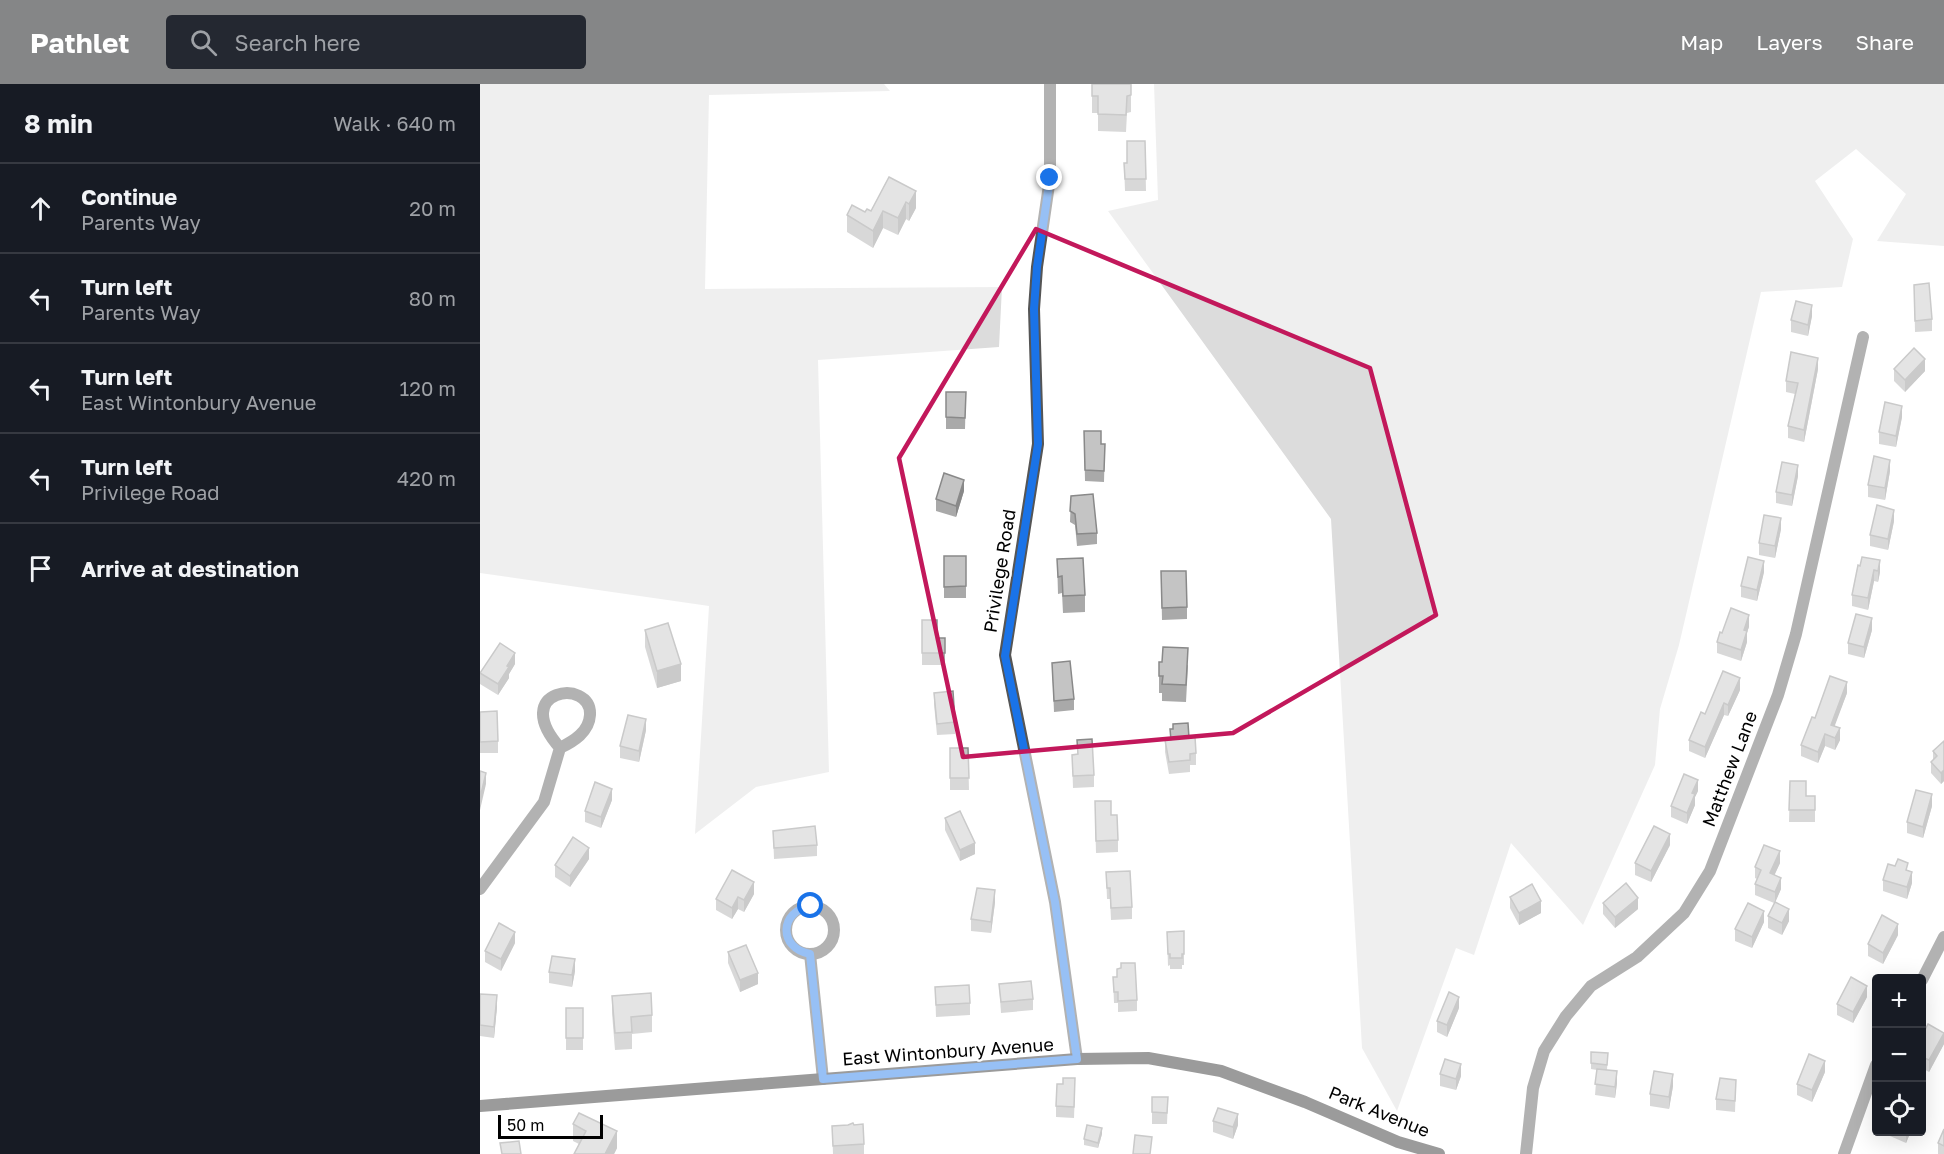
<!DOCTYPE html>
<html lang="en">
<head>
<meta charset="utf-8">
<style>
  body { margin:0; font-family:"Golos Text",sans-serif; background:#242831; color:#f1f3f6 }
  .controls { position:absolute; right:18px; bottom:18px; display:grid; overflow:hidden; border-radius:6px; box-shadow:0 6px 24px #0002 }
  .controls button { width:54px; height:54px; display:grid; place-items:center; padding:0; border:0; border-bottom:2px solid #363941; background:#171b24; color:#f1f3f6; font:30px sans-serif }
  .scale { position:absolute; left:18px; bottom:15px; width:105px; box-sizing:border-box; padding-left:6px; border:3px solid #000; border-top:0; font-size:16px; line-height:21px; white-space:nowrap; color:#000; -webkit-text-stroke:4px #fff; paint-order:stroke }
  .stop { position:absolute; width:18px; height:18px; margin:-14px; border:4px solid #1a73e8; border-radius:50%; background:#fff }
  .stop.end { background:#1a73e8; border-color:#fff; box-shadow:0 2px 6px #0008 }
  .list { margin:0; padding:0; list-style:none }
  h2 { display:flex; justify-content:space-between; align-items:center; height:78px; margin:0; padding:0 24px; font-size:26px }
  h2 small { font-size:20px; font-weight:400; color:#9ea1a6 }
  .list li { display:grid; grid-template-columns:39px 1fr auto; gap:18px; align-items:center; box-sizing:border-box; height:90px; padding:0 24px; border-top:2px solid #363941 }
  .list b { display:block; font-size:22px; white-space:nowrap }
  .list p { margin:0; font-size:20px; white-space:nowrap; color:#9ea1a6 }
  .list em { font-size:20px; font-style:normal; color:#9ea1a6 }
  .icon { flex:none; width:33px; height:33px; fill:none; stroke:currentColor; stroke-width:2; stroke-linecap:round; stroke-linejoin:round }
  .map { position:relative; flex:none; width:1464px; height:1070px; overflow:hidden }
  header { display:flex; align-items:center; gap:36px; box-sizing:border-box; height:84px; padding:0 30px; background:#858687; color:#fff }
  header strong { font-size:28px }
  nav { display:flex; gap:33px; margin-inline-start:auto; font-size:21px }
  .search { width:420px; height:54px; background:#242831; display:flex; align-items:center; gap:15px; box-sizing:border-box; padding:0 21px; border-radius:6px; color:#9ea1a6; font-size:22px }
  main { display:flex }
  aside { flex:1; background:#171b24 }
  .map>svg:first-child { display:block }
  .green { fill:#dcdcdc }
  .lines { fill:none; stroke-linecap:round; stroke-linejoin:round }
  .minor { stroke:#555; stroke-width:12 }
  .secondary { stroke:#222; stroke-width:12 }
  .wall { fill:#a9a9a9 }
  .shaded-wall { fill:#898989 }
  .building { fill:#c4c4c4; stroke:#898989; stroke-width:1.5 }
  .route { stroke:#1a73e8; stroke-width:8 }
  .marked { fill:none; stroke:#c2185b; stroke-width:4.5; stroke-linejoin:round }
  .labels { text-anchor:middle; stroke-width:4.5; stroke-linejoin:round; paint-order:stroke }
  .street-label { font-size:18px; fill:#000; stroke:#fff }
</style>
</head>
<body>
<header>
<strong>Pathlet</strong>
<div class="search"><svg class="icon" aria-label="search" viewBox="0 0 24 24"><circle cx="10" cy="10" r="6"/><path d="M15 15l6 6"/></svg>Search here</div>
<nav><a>Map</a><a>Layers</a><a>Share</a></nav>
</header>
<main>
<aside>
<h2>8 min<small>Walk · 640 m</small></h2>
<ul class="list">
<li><svg class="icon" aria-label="ahead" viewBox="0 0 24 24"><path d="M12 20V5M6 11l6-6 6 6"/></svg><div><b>Continue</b><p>Parents Way</p></div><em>20 m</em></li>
<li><svg class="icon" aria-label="left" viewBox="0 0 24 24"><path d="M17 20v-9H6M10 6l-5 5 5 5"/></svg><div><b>Turn left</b><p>Parents Way</p></div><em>80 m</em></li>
<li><svg class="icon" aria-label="left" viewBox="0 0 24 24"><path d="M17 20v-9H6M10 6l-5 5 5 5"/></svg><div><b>Turn left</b><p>East Wintonbury Avenue</p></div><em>120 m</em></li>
<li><svg class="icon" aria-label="left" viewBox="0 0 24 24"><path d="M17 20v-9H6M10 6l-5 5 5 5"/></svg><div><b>Turn left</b><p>Privilege Road</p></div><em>420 m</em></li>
<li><svg class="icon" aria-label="arrive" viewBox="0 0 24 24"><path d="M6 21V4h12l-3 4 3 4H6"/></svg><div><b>Arrive at destination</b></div></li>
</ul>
</aside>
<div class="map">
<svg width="1464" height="1070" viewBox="0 0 1464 1070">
  <rect width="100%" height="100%" fill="#fff"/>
  <g class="green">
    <polygon points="0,0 404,0 410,7 229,11 225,205 522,203 519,263 338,276 349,688 276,703 215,750 229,522 0,489"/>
    <polygon points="674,0 1464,0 1464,162 1397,157 1426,110 1376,65 1335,97 1373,155 1362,203 1281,208 1199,561 1180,625 1175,681 1103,841 1031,759 994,871 976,864 917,1027 882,964 851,435 628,127 678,116"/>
  </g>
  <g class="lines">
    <g class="minor">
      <polyline points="570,0 570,94 557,183 554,225 558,360 525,571 575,818 597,975"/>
      <path d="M0 805 64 718 80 664C94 657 109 648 110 631 112 593 28 605 80 664"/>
      <circle cx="330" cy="846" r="24"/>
      <polyline points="330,870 343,995"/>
      <polyline points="1442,896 1464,853"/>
      <polyline points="1046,1070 1053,1004 1064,967 1086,932 1111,902 1157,873 1204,829 1230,787 1298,611 1316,550 1383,253"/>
      <polyline points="1364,1070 1396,981"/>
    </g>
    <polyline class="secondary" points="0,1022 597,975 668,974 741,987 825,1018 918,1058 959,1070"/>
  </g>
  <g class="wall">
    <polygon points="612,0 651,0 651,28 647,29 646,48 618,47 618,29 612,29"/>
    <polygon points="665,57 666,107 645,107 644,79 647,79"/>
    <polygon points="409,93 436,124 429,137 426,135 418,151 403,144 393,164 367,148 367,131 391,127"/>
    <polygon points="1434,201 1452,235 1452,247 1435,248"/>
    <polygon points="1332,232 1328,252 1311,248 1311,236"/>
    <polygon points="1338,285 1324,358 1308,354 1308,342 1315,310 1306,308 1306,297"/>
    <polygon points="1414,285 1445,287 1425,308 1414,297"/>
    <polygon points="466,308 486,308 485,345 466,345"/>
    <polygon points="1422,333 1416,363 1399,360 1399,348"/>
    <polygon points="604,347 621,360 625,360 624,398 605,397"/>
    <polygon points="1410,387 1405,416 1388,413 1388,401"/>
    <polygon points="1318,392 1312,422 1296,419 1296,408"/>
    <polygon points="484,407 476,433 456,427 456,415"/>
    <polygon points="591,412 617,449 617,460 597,462 595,441 590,438"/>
    <polygon points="1414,437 1408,466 1390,462 1390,451"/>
    <polygon points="1301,445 1295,474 1279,471 1279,459"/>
    <rect x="464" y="472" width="22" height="42"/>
    <polygon points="577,475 605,511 605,528 583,529 582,509 578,510"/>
    <polygon points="1378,481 1400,488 1398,498 1394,497 1388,526 1372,522 1372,511"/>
    <polygon points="681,487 707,523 707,535 682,536"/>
    <polygon points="1284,488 1277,517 1261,513 1261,502"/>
    <polygon points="442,536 457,554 465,554 465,581 442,581"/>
    <polygon points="1269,543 1267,548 1267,558 1261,577 1237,569 1237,558 1242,549"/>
    <polygon points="165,546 201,597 177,604 165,563"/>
    <polygon points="1392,546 1384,574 1368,570 1368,559"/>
    <polygon points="572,579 594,615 594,626 574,628"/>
    <polygon points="35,580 29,590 29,594 18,611 0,600 0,589"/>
    <polygon points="708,581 706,618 682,617 682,609 679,609 679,592"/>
    <polygon points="1260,606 1248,632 1244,631 1225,674 1209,667 1209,656 1225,630"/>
    <polygon points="454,609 475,638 475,650 457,651 454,620"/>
    <polygon points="1367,609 1354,642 1360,656 1355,666 1345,662 1338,679 1321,672 1321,661 1335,634"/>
    <polygon points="0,628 18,657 18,669 0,669"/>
    <polygon points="690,645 709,654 716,669 716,681 710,681 710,688 689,690 685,668 685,656 690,656"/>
    <polygon points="166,646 159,678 140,674 140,662"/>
    <polygon points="597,656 614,691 614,703 593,704 592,671 597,670"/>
    <polygon points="1464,657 1464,697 1461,700 1451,689 1451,678 1453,677 1453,667"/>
    <polygon points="470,664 488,664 489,706 470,706"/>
    <polygon points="1310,697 1326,712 1335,712 1335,738 1309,738"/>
    <polygon points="1218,707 1215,713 1215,721 1207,740 1191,733 1191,722"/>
    <polygon points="132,716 121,744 105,738 105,727"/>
    <polygon points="1452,722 1443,754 1427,749 1427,738"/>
    <polygon points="615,729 631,731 638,756 638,768 616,769"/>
    <polygon points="465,734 495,770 480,777 465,746"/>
    <polygon points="293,747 337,761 337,772 294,775"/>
    <polygon points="1190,761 1171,798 1155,791 1155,779"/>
    <polygon points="109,775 90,803 75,793 75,781"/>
    <polygon points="1300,779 1294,791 1301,805 1295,818 1309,837 1302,851 1288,844 1288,832 1294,819 1275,811 1275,800 1277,795 1275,794 1275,783"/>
    <polygon points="626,788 652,823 652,835 631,836 630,815 627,815"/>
    <polygon points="1403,796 1432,799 1427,815 1403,807"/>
    <polygon points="274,810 264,828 258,825 252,835 236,826 236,815"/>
    <polygon points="1030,813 1061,829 1039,841 1030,824"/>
    <polygon points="515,818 511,849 491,847 491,835"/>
    <polygon points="1123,819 1158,825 1135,844 1123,830"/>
    <polygon points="1284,838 1272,864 1255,857 1255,845"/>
    <polygon points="704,847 704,881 702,881 702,885 690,885 690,881 688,882 687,848"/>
    <polygon points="1418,851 1403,880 1388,872 1388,860"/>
    <polygon points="35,859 21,887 5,878 5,867"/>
    <polygon points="248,868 278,900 260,908 248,879"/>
    <polygon points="637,885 657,916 657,927 638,928 638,919 634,919 633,893 637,893"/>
    <polygon points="95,887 92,903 69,899 69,888"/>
    <polygon points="519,900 553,915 553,926 521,929"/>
    <polygon points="455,903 490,919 490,931 456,933"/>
    <polygon points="0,910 17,923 14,954 0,952"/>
    <polygon points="132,912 172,931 172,948 152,950 152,965 135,966 132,929"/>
    <polygon points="1387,913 1373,939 1357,931 1357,920"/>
    <rect x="86" y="924" width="17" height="42"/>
    <polygon points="979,924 967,953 957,948 957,937"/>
    <polygon points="1442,952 1464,960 1449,988 1442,984"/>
    <polygon points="1111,968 1128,969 1127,986 1137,999 1135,1014 1115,1011 1117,986 1111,985"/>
    <polygon points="1345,988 1332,1018 1317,1011 1317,1000"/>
    <polygon points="960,990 981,992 976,1006 960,1002"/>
    <polygon points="1256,996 1255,1028 1236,1026 1236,1015"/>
    <polygon points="583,1000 595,1006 594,1034 576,1033 576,1022"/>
    <polygon points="1193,1002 1189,1025 1170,1022 1170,1010"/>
    <polygon points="672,1013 688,1013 687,1040 672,1040"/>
    <polygon points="733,1037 758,1041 753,1055 733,1048"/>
    <polygon points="93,1040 137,1064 134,1070 94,1070 99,1060 93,1057"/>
    <polygon points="352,1042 384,1060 384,1070 353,1070"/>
    <polygon points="1464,1045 1464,1070 1458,1070 1458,1059"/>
    <polygon points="1410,1047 1431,1047 1426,1059 1410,1052"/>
    <polygon points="622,1050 618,1064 604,1061 604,1055"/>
  </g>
  <g class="shaded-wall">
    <polygon points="436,107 436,124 429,137 429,120"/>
    <polygon points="426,118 426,135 418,151 418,134"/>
    <polygon points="403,127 403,144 393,164 393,147"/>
    <polygon points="1332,221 1332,232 1328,252 1328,241"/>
    <polygon points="1338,274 1338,285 1324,358 1324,346"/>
    <polygon points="1445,275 1445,287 1425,308 1425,296"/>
    <polygon points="1422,322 1422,333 1416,363 1416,352"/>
    <polygon points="1410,376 1410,387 1405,416 1405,404"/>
    <polygon points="1318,381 1318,392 1312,422 1312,411"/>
    <polygon points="484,396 484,407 476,433 476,422"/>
    <polygon points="1414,426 1414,437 1408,466 1408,455"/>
    <polygon points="1301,434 1301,445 1295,474 1295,462"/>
    <polygon points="1400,476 1400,488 1398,498 1398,487"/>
    <polygon points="1284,477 1284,488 1277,517 1277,506"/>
    <polygon points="1394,486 1394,497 1388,526 1388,514"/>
    <polygon points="1269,531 1269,543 1267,548 1267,558 1261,577 1261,566 1264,546"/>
    <polygon points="1392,534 1392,546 1384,574 1384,563"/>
    <polygon points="35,569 35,580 29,590 29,594 18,611 18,600 27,582"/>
    <polygon points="201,580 201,597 177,604 177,587"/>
    <polygon points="1260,594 1260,606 1248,632 1248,621"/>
    <polygon points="1367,598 1367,609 1351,652 1351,641"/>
    <polygon points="1244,619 1244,631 1225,674 1225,663"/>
    <polygon points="166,635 166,646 159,678 159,667"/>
    <polygon points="1360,644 1360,656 1355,666 1355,654"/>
    <polygon points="1345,650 1345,662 1338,679 1338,668"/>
    <polygon points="1464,686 1464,697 1461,700 1461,689"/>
    <polygon points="6,689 6,700 0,726 0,714"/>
    <polygon points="1218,696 1218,707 1215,713 1215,721 1207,740 1207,729 1212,709"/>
    <polygon points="132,705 132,716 121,744 121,733"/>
    <polygon points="1452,710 1452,722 1443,754 1443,743"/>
    <polygon points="1190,750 1190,761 1171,798 1171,787"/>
    <polygon points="495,759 495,770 480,777 480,766"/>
    <polygon points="109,764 109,775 90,803 90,792"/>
    <polygon points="1300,767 1300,779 1290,801 1290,789"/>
    <polygon points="1432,788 1432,799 1427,815 1427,803"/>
    <polygon points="1301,794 1301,805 1295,819 1295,808"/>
    <polygon points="274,798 274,810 264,828 264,816"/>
    <polygon points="515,806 515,818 511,849 511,838"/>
    <polygon points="258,813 258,825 252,835 252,824"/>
    <polygon points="1158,814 1158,825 1135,844 1135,833"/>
    <polygon points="1061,817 1061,829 1039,841 1039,829"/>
    <polygon points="1309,825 1309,837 1302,851 1302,839"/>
    <polygon points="1284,827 1284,838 1272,864 1272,853"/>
    <polygon points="1418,840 1418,851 1403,880 1403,869"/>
    <polygon points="35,848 35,859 21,887 21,875"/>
    <polygon points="95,875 95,887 92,903 92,891"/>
    <polygon points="278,889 278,900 260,908 260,896"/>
    <polygon points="1387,902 1387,913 1373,939 1373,928"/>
    <polygon points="17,911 17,923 14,954 14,943"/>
    <polygon points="979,913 979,924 967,953 967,941"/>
    <polygon points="1464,949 1464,960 1449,988 1449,976"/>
    <polygon points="1345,977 1345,988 1332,1018 1332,1006"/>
    <polygon points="981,980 981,992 976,1006 976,995"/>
    <polygon points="1137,987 1137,999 1135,1014 1135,1003"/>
    <polygon points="1193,990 1193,1002 1189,1025 1189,1013"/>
    <polygon points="758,1030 758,1041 753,1055 753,1043"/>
    <polygon points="622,1044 622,1050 618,1064 618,1059"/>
    <polygon points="137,1047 137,1064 134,1070 125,1070"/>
    <polygon points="1426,1047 1431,1047 1426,1059"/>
  </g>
  <g class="building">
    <polygon points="612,0 651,0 651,11 647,12 646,31 618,30 618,12 612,12"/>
    <polygon points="647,57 665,57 666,95 645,95 644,79 647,79"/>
    <polygon points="409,93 436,107 429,120 426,118 418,134 403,127 393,147 367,131 372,121 385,128 387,125 391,127"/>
    <polygon points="1449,199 1452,235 1435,237 1434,201"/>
    <polygon points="1316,217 1332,221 1328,241 1311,236"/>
    <polygon points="1434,264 1445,275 1425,296 1414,285"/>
    <polygon points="1311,268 1338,274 1324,346 1308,342 1318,299 1306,297"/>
    <polygon points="466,308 486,308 485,334 466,333"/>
    <polygon points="1405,318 1422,322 1416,352 1399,348"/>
    <polygon points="604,347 621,347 621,360 625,360 624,387 605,386"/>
    <polygon points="1394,372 1410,376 1405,404 1388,401"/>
    <polygon points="1302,378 1318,381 1312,411 1296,408"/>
    <polygon points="464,389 484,396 476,422 456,415"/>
    <polygon points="613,410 617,449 597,450 595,430 590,427 591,412"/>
    <polygon points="1397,421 1414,426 1408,455 1390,451"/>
    <polygon points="1284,431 1301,434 1295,462 1279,459"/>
    <polygon points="464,472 486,472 486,502 464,503"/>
    <polygon points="1268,473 1284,477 1277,506 1261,502"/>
    <polygon points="1382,473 1400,476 1398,487 1394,486 1388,514 1372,511 1378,481 1380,482"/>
    <polygon points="603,474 605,511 583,512 582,492 578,493 577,475"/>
    <polygon points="681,487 706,487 707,523 682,524"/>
    <polygon points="1251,524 1269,531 1264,546 1267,547 1261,566 1237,558 1240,548 1242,549"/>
    <polygon points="1376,530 1392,534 1384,563 1368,559"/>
    <polygon points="442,536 457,536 457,554 465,554 465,569 442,569"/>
    <polygon points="188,539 201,580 177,587 165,546"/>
    <polygon points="20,559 35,569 27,582 29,583 18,600 0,589"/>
    <polygon points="683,563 708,564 706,601 682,600 683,592 679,592 679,578 682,578"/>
    <polygon points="590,577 594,615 574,617 572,579"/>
    <polygon points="1243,587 1260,594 1248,621 1244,619 1225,663 1209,656 1221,628 1225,630"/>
    <polygon points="1350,592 1367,598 1351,641 1360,644 1355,654 1345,650 1338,668 1321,661 1332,633 1335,634"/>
    <polygon points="473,607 475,638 457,640 454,609"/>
    <polygon points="17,627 18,657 0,658 0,628"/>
    <polygon points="148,631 166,635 159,667 140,662"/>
    <polygon points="708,639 709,654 715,653 716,669 710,670 710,676 689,678 685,656 691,656 690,645 693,645 693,640"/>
    <polygon points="612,655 614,691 593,692 592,671 598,670 597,656"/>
    <polygon points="1464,657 1464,686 1461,689 1451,678 1457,672 1453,667"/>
    <polygon points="470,664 488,664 489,694 470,694"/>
    <polygon points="0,687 6,689 0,714"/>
    <polygon points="1204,690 1218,696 1212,709 1215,710 1207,729 1191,722"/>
    <polygon points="1310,697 1326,697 1326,712 1335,712 1335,726 1309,726"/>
    <polygon points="115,698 132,705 121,733 105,727"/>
    <polygon points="1436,706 1452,710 1443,743 1427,738"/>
    <polygon points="615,717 631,717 631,731 637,731 638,756 616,757"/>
    <polygon points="480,727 495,759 480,766 465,734"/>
    <polygon points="335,742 337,761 294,764 293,747"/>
    <polygon points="1174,742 1190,750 1171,787 1155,779"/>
    <polygon points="93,753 109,764 90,792 75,781"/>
    <polygon points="1284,761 1300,767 1290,789 1301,794 1295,808 1275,800 1281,786 1275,783"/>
    <polygon points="1418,775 1428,779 1426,786 1432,788 1427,803 1403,796 1408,780 1415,782"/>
    <polygon points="252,786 274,798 264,816 258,813 252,824 236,815"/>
    <polygon points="650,787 652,823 631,824 630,804 627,804 626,788"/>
    <polygon points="1146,799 1158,814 1135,833 1123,819"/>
    <polygon points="1052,800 1061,817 1039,829 1030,813"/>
    <polygon points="497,804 515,806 511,838 491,835"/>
    <polygon points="1295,818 1309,825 1302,839 1288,832"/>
    <polygon points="1268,819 1284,827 1272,853 1255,845"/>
    <polygon points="1402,831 1418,840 1403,869 1388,860"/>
    <polygon points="19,839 35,848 21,875 5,867"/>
    <polygon points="704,847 704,870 702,870 702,874 690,874 690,870 688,870 687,848"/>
    <polygon points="266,861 278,889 260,896 248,868"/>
    <polygon points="72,872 95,875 92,891 69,888"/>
    <polygon points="641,879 655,879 657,916 638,917 638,908 634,908 633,893 637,893 637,885 641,884"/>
    <polygon points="1371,893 1387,902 1373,928 1357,920"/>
    <polygon points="551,897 553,915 521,918 519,900"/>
    <polygon points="489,901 490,919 456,921 455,903"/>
    <polygon points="969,908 979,913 967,941 957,937"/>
    <polygon points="171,909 172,931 151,933 152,948 135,949 132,912"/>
    <polygon points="0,910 17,911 14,943 0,941"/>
    <rect x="86" y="924" width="17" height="30"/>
    <polygon points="1448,940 1464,949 1449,976 1442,973 1442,952"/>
    <polygon points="1111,968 1128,969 1127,981 1111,979"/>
    <polygon points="1329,970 1345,977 1332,1006 1317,1000"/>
    <polygon points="965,975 981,980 976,995 960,990"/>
    <polygon points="1117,985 1137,987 1135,1003 1115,1000"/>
    <polygon points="1174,987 1193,990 1189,1013 1170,1010"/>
    <polygon points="583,994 595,994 594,1023 576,1022 577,1000 583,1000"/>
    <polygon points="1240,994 1256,996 1255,1017 1236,1015"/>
    <polygon points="672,1013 688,1013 687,1029 672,1028"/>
    <polygon points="738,1024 758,1030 753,1043 733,1037"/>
    <polygon points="99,1029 137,1047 125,1070 94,1070 106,1047 93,1040"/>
    <polygon points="373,1039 374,1041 383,1040 384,1060 353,1062 352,1042 368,1041"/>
    <polygon points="607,1041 622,1044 618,1059 604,1055"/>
    <polygon points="1464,1045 1464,1062 1458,1059"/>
    <polygon points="655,1051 672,1053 670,1070 653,1070"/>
    <polygon points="39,1057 41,1070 22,1070 20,1059"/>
  </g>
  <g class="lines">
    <path class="route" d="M331 822C299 827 298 864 330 870L343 995 597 975 575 818 525 572 558 360 554 225 557 183 570 94"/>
  </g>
  <path d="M0 0H1464V1070H0ZM556 145 890 284 956 531 753 649 483 673 419 374Z" fill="#fff" fill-opacity=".55" fill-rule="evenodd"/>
  <path class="marked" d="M556 145 890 284 956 531 753 649 483 673 419 374Z"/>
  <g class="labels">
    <g class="street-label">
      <text transform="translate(520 487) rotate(-81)" y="6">Privilege Road</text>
      <text transform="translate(1250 685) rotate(-69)" y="6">Matthew Lane</text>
      <text transform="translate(468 968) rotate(-4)" y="6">East Wintonbury Avenue</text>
      <text transform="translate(899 1028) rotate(22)" y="6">Park Avenue</text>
    </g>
  </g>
</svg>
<div class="controls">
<button>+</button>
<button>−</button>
<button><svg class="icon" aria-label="locate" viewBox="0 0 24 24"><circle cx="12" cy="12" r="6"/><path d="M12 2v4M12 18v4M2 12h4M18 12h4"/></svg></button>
</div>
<div class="scale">50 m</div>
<div class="stop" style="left:331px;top:822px"></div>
<div class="stop end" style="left:570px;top:94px"></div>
</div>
</main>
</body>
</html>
